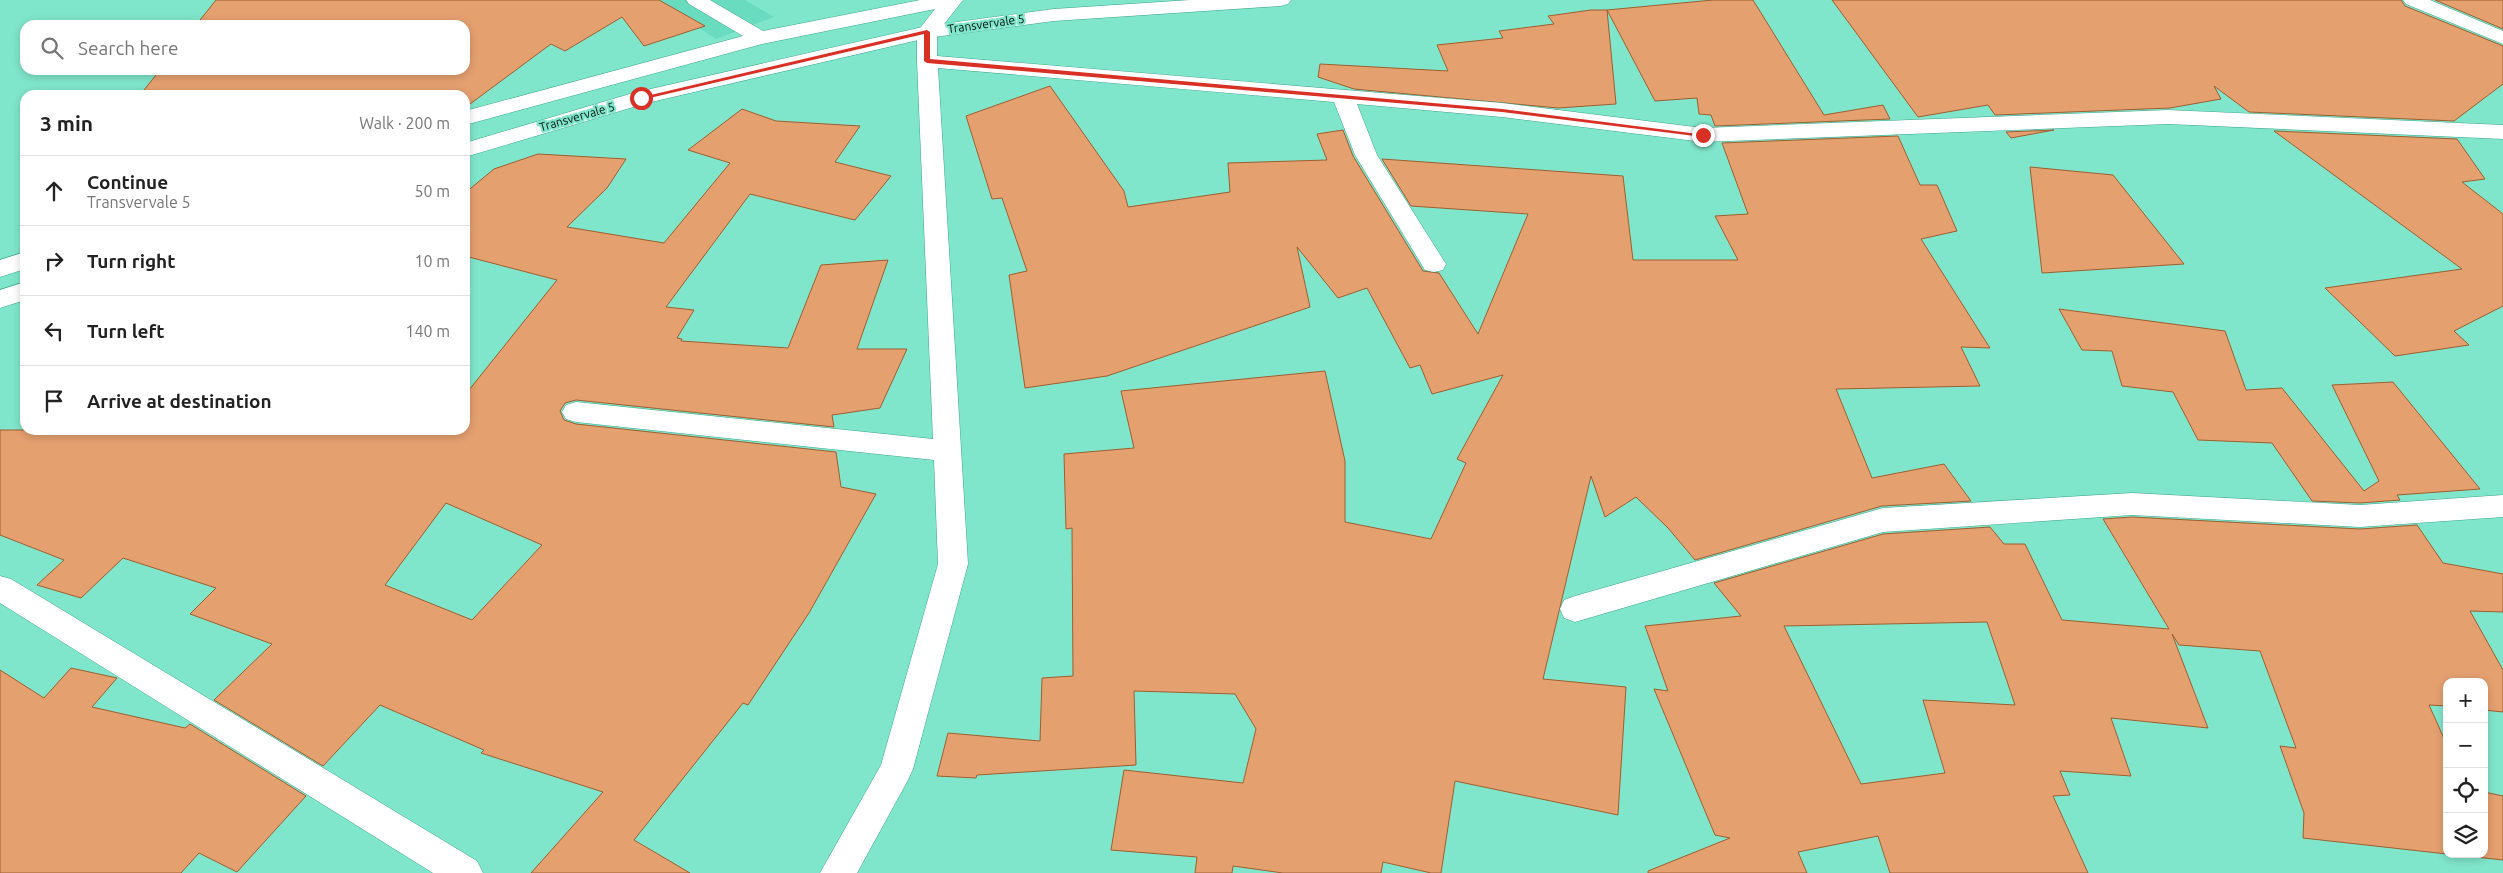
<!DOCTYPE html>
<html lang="en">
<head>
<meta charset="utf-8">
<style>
  body { margin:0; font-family:Ubuntu,sans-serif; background:#f2f2f2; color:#222 }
  .controls { position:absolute; right:15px; bottom:15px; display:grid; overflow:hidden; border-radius:10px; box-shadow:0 2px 8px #0003 }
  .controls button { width:45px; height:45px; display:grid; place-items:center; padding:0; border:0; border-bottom:1px solid #e0e0e0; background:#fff; color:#222; font:25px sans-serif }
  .stop { position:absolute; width:15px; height:15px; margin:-11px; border:4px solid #d93025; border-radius:50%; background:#fff }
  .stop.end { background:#d93025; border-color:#fff; box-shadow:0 1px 5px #0008 }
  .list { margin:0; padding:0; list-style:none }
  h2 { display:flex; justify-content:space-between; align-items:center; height:65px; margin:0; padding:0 20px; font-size:21px }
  h2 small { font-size:16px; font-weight:400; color:#767676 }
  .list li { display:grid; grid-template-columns:32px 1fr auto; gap:15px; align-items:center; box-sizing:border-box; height:70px; padding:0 20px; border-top:1px solid #e0e0e0 }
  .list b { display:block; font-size:19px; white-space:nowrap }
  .list p { margin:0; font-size:16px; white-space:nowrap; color:#767676 }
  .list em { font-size:16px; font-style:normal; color:#767676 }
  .icon { flex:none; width:28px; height:28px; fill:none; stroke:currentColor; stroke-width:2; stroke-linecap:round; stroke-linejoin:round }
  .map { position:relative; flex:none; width:2503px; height:873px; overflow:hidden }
  .search { position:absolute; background:#fff; box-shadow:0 2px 8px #0003; left:20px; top:20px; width:450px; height:55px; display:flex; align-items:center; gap:12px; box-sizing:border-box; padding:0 18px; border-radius:15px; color:#767676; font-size:19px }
  .panel { position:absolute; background:#fff; box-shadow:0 2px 8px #0003; left:20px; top:90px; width:450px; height:345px; border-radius:15px }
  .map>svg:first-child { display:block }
  .built { fill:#69dbbe }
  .building { fill:#e5a070; stroke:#9e5e2f; fill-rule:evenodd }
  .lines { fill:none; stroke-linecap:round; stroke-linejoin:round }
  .minor-casing { stroke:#3ba68d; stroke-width:1 }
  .major-casing { stroke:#3ba68d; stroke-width:1 }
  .minor { fill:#fff; fill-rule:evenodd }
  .major { fill:#fff; fill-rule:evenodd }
  .route { fill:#d93025 }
  .labels { text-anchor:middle; stroke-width:4.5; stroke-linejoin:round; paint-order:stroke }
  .far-street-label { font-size:12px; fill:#00110c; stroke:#80e6cb }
</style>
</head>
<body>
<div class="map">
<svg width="2503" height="873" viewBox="0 0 2503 873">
  <rect width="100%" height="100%" fill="#80e6cb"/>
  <polygon class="built" points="656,0 745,0 774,17 716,39"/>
  <g class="building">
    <polygon points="216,0 659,0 705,26 644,46 622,17 565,51 551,44 470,104 465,103 465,95 140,95 160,70 465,70 465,25 196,25"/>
    <polygon points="1713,0 1753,0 1824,115 1883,105 1890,119 1715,126 1711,115 1699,114 1697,98 1655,101 1607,10"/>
    <polygon points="1832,0 2401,0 2405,6 2503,46 2503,84 2454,121 2249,112 2214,86 2221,99 2170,108 1995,115 1988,105 1918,117"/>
    <polygon points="2435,0 2503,0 2503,29"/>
    <polygon points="1591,10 1607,10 1616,104 1558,108 1354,89 1318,77 1320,64 1448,71 1437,45 1503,38 1499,31 1554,24 1548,16"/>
    <polygon points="1050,86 1124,191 1128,207 1230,192 1228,163 1327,160 1317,134 1343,130 1353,156 1423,271 1439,273 1478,334 1528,214 1411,206 1382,159 1623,176 1633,260 1738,260 1715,216 1748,214 1722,143 1898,136 1920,185 1937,185 1957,231 1921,239 1990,348 1961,347 1980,386 1836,389 1872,478 1944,464 1971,501 1882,506 1695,560 1668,528 1636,497 1605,517 1591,476 1543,679 1626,687 1618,815 1455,781 1441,873 1431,873 1383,862 1381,873 1283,873 1233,866 1232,873 1195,873 1197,857 1111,850 1124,770 1243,783 1256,729 1235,694 1134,691 1136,765 977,775 976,778 937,776 948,733 1040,741 1042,678 1073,676 1072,528 1066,529 1064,454 1134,448 1121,391 1325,371 1345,461 1345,522 1431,539 1466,463 1457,459 1503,375 1432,394 1420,365 1410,368 1367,288 1338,298 1297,247 1310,307 1107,376 1025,388 1009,275 1027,271 1002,198 992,199 966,116"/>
    <path d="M742 109 776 121 860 126 835 162 891 176 855 220 750 194 666 307 694 310 677 338 682 339 681 341 788 348 821 265 888 260 857 349H907L880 408 832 415 834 427 576 400 565 403 560 411 564 420 576 424 836 452 841 487 876 494 809 613 748 705 743 703 634 840 690 873H531L603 792 481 753 484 750 380 705 323 766 214 700 272 644 190 614 216 588 123 558 81 598 37 585 64 560 0 535V430H465V395L557 280 465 256V193L494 169 538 154 626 159 607 188 567 227 664 243 730 163 688 150ZM446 503 542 545 472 620 385 585Z"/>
    <polygon points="2054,130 2011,138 2006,132"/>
    <polygon points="2274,131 2457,139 2485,179 2462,182 2503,214 2503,306 2454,331 2469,345 2395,356 2325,288 2462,269"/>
    <polygon points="2030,167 2113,175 2184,264 2042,273"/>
    <polygon points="2059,309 2225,331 2246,390 2282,388 2364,491 2379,481 2332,385 2393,382 2480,489 2397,495 2400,500 2360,503 2312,501 2272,443 2198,440 2173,392 2122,386 2112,351 2082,350"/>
    <path d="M2132 517 2360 529 2417 525 2443 563 2503 574V612L2470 611 2503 670V712L2484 710V682H2447V706L2429 705 2447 745V854L2303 838 2304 813 2280 746 2296 748 2260 651 2179 645 2172 634 2208 728 2111 718 2131 776 2060 771 2070 795 2053 796 2088 873H1890L1878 836 1798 852 1807 873H1648V871L1730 838 1715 835 1654 689 1668 691 1645 626 1741 616 1714 583 1883 534 1990 527 2004 544H2025L2062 620 2169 629 2103 519ZM1987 622 2015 705 1923 700 1945 773 1861 784 1784 626Z"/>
    <polygon points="71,668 117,678 92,707 185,728 190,724 306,796 237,872 199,853 181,873 0,873 0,670 44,698"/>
    <polygon points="2484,792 2503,796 2503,860 2447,854 2484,854"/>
  </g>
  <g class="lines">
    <defs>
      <g id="minor">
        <polygon points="686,0 710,0 763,31 920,0 963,0 937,33 937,56 1502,103 1703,128 2168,110 2503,125 2503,139 2168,124 1703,142 1502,117 1357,104 1377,155 1446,264 1443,270 1434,272 1425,270 1355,155 1334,102 938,68 968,564 913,769 908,780 857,873 820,873 881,765 938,564 934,460 576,422 566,419 562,412 566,405 576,402 933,439 917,61 917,32 935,9 762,44 465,125 465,111 743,36 689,4"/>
        <polygon points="2403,0 2430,0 2503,31 2503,44 2406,4"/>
        <polygon points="25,252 25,269 0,277 0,260"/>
        <polygon points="2132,493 2360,505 2503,495 2503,517 2360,527 2132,515 1883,532 1575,622 1564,618 1560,609 1564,600 1575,596 1883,508"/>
        <polygon points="0,576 11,579 477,861 483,873 433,873 0,603"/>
      </g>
      <g id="major">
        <polygon points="1190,0 1291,0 1288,4 1281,6 1054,21 927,38 647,103 465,157 465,143 633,93 927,26 1054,9"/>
        <polygon points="25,282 25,300 0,308 0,290"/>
      </g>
    </defs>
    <use href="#minor" class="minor-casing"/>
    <use href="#major" class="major-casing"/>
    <use href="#minor" class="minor"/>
    <use href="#major" class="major"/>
  </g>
  <polygon class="route" points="927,30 930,32 930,59 1502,109 1706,135 1703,137 1502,112 927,63 924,61 924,34 641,100 638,98"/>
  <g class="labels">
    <g class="far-street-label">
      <text transform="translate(986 24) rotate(-8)" y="4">Transvervale 5</text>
      <text transform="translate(577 117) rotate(-16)" y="4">Transvervale 5</text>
    </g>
  </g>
</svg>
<div class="controls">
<button>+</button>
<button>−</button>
<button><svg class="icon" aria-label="locate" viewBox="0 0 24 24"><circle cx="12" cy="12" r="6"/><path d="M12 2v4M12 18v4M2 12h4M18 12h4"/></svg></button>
<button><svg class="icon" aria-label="layers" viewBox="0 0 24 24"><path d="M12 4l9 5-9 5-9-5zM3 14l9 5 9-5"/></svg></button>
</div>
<div class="stop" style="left:641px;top:98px"></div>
<div class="stop end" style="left:1703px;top:135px"></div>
<div class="search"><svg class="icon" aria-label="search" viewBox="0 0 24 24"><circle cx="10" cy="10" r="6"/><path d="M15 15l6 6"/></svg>Search here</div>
<section class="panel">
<h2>3 min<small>Walk · 200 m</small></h2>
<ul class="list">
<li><svg class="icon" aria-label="ahead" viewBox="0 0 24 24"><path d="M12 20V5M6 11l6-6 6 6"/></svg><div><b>Continue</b><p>Transvervale 5</p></div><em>50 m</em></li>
<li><svg class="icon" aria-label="right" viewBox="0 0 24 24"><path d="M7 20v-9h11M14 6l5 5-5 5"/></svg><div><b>Turn right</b></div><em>10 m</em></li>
<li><svg class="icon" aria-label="left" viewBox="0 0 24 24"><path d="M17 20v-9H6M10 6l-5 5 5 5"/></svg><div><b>Turn left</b></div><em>140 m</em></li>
<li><svg class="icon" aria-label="arrive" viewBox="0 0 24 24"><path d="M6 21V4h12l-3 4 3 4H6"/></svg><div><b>Arrive at destination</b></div></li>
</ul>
</section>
</div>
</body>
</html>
